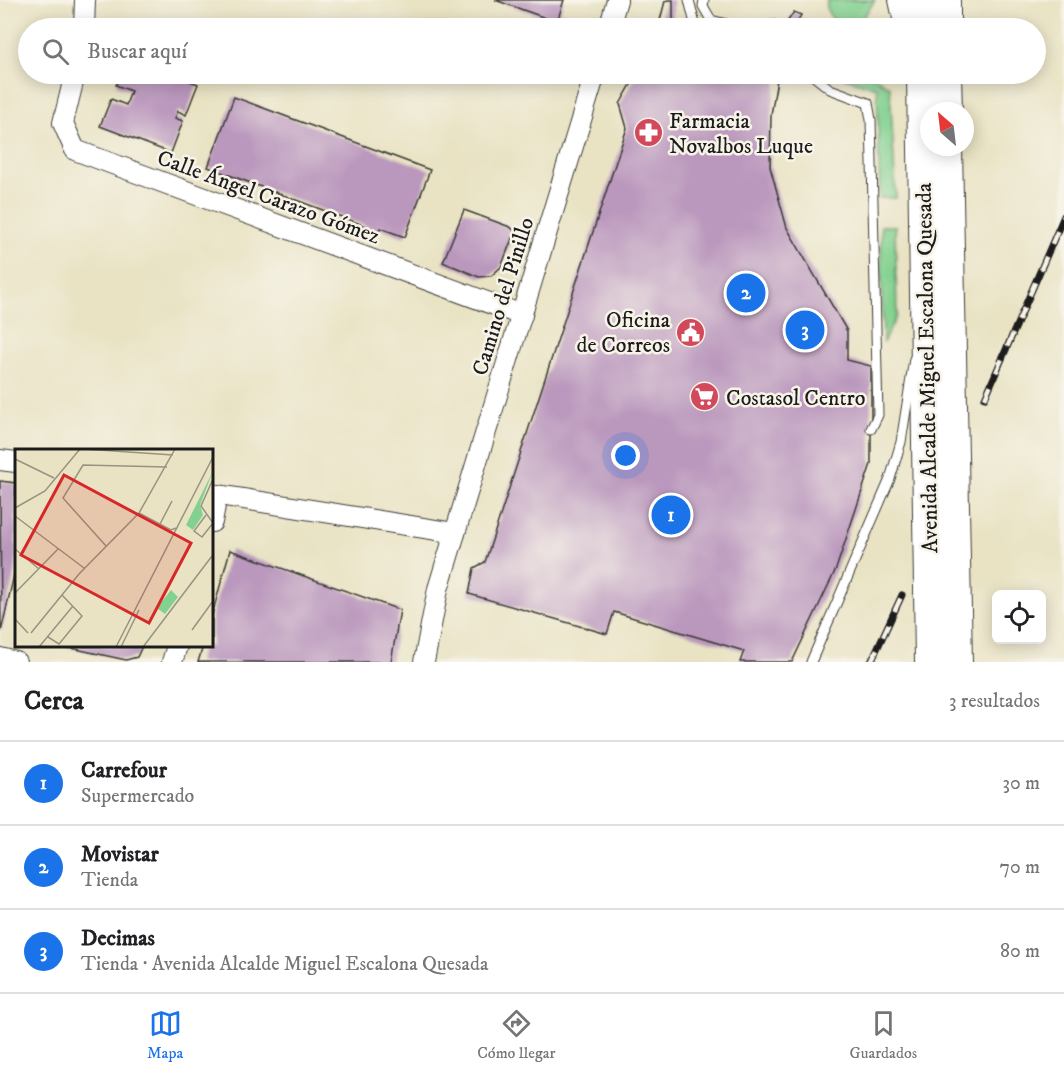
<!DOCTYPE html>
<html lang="es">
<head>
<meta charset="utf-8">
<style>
  body { margin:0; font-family:"IM FELL DW Pica",serif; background:#f6f6f6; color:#202124 }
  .controls { position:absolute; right:18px; bottom:18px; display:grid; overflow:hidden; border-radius:9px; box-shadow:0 3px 15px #0003 }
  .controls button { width:54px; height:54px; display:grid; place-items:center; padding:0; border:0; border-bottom:2px solid #e0e0e0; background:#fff; color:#202124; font:30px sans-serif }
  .compass { position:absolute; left:920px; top:102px; width:54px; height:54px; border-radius:50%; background:#fff; box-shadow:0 3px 15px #0003; rotate:332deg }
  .you { position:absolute; left:626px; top:456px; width:21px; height:21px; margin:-15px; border:4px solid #fff; border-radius:50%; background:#1a73e8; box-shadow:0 0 0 9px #1a73e833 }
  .badge { display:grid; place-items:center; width:39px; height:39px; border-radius:50%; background:#1a73e8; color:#fff; font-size:20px; font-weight:700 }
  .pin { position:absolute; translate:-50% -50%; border:3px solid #fff; box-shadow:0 2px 6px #0006 }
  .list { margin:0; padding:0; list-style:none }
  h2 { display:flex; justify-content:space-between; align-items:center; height:78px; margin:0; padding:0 24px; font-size:26px }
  h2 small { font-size:20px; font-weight:400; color:#757577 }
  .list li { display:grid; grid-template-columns:39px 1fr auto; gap:18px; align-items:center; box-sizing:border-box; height:84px; padding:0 24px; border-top:2px solid #e0e0e0 }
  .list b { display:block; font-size:22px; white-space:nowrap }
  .list p { margin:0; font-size:20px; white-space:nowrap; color:#757577 }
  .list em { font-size:20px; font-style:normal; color:#757577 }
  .icon { flex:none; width:33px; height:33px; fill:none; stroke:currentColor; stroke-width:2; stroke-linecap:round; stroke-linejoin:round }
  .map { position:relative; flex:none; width:1064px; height:662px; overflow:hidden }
  .search { position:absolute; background:#fff; box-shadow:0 3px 15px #0003; left:18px; right:18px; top:18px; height:66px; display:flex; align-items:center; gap:15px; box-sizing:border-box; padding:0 21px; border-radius:33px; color:#757577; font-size:22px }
  .sheet { height:330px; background:#fff }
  nav { display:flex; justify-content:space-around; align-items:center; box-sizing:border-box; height:84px; border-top:2px solid #e0e0e0; background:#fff; font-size:16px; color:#757577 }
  nav a { display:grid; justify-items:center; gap:3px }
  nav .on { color:#1a73e8 }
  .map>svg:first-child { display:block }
  .green { fill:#82d190; stroke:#4f7656; stroke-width:1.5 }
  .building { fill:#ba97bd }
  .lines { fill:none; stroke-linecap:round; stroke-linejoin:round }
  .service-casing { stroke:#3b3a35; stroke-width:11 }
  .minor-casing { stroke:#3b3a35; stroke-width:22 }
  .primary-casing { stroke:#3b3a35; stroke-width:32 }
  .service { stroke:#fff; stroke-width:9 }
  .minor { stroke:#fff; stroke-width:20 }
  .primary { stroke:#fff; stroke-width:30 }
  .rail-casing { stroke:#1c1c1c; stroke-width:7 }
  .rail { stroke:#f7f3e8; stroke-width:4.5; stroke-dasharray:14; stroke-linecap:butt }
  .labels { text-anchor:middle; stroke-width:5; stroke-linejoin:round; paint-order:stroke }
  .poi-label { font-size:22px; fill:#1c1c1c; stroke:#f7f3e8; text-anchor:start }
  .street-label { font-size:22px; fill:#1c1c1c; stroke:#f7f3e8 }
  .inset-road { fill:none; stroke:#979381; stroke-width:1.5 }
  .view { fill:#d62828; fill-opacity:0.15; stroke:#d62828; stroke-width:3 }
  .inset-edge { fill:none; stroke:#1c1c1c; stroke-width:3 }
</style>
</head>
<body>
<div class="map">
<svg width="1064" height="662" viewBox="0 0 1064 662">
  <rect width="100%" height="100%" fill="#f7f3e8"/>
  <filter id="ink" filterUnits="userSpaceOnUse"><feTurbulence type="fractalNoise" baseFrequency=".0167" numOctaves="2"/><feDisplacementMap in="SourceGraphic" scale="12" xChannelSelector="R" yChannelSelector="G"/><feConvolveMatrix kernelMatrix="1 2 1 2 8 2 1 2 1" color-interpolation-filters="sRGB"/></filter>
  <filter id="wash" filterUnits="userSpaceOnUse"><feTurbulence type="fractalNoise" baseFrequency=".008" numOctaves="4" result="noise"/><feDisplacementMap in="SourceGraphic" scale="24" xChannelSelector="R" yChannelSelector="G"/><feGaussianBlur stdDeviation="1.35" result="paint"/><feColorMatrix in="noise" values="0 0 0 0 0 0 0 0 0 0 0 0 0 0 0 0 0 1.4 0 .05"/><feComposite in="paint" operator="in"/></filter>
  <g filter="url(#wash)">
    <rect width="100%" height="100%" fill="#e9e3c4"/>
    <g class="green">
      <path d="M827 0H875L856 28C840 23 824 20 827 0Z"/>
      <polygon points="833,74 869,74 890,87 896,198 880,198 877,88"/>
      <polygon points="881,226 895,226 897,315 883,343"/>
    </g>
    <g id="blocks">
      <g class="building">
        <polygon points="495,0 564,0 557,22"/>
        <polygon points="668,0 673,0 673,28 658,28 665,1"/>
        <polygon points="794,12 801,15 795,28 783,28"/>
        <polygon points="121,74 171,74 198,84 186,115 178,111 175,118 183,121 171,153 100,126 111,99 126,105 131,91 116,85"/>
        <polygon points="637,74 778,74 771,115 770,167 787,228 847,331 847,360 871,366 871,464 836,569 792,662 740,662 744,651 614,612 607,634 469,594 474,568 485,562 607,189 627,128 620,104"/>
        <polygon points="234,97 430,170 405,237 380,228 379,231 208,167"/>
        <polygon points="464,210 510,227 515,231 501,267 491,276 479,277 443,262"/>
        <polygon points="0,481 16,483 16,566 1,632"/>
        <polygon points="230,550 400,610 391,662 198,662 203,646 212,646 212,615"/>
        <polygon points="62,646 142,646 137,657 126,660"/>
      </g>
    </g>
  </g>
  <g filter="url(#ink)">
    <use href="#blocks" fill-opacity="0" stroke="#3b3a35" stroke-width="1.5"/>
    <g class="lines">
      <defs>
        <g id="service">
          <polyline points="689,0 696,28"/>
          <polyline points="704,0 703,6 711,20 742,28"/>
          <polyline points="761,28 775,25 782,28"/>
          <polyline points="811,74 830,89 868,103 871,120 878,415 871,429"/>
          <polyline points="811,662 890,479 901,442 914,359"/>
        </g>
        <g id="minor">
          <polyline points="899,0 905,28"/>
          <polyline points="84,28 85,0"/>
          <polyline points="609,28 617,0"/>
          <polyline points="75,74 63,123 75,150 522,315"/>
          <polyline points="0,460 16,462"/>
          <polyline points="212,494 455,533"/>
          <polyline points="212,522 217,495"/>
          <polyline points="0,658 16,662"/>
          <polyline points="172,662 177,646"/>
          <polyline points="424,662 438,589 595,74"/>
        </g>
        <g id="primary">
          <polyline points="922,0 922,28"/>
          <polyline points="945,0 945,28"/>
          <polyline points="922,74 930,662"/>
          <polyline points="946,74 947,111"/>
          <polyline points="947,147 957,662"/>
        </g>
      </defs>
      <use href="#service" class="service-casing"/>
      <use href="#minor" class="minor-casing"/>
      <use href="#primary" class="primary-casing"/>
      <use href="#service" class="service"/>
      <use href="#minor" class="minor"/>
      <use href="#primary" class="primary"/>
      <defs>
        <g id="rail">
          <polyline points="985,398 1064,216"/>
          <polyline points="871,662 902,595"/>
        </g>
      </defs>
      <use href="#rail" class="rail-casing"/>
      <use href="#rail" class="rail"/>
    </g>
  </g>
  <defs>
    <symbol id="pharmacy-disc" viewBox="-11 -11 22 22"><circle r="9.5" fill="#d1495b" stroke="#f7f3e8"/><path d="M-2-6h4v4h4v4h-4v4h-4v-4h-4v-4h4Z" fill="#fff"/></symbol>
    <symbol id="civic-disc" viewBox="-11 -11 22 22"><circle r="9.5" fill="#d1495b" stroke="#f7f3e8"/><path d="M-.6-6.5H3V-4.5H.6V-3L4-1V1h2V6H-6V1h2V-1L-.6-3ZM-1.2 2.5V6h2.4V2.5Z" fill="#fff"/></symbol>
    <symbol id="supermarket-disc" viewBox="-11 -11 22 22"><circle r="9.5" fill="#d1495b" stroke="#f7f3e8"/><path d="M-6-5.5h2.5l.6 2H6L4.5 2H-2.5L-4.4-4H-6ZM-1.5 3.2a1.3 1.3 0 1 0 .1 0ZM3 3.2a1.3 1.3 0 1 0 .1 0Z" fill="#fff"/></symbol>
  </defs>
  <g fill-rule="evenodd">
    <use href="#pharmacy-disc" x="632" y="116" width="33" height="33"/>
    <use href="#civic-disc" x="674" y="316" width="33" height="33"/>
    <use href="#supermarket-disc" x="688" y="380" width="33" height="33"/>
  </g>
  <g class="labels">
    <g class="poi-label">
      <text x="669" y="128">Farmacia<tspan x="669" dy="25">Novalbos Luque</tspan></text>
      <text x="670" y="327" text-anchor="end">Oficina<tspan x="670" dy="25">de Correos</tspan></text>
      <text x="726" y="405">Costasol Centro</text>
    </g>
    <g class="street-label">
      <text transform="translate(269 196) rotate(20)" y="8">Calle Ángel Carazo Gómez</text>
      <text transform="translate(502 296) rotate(-73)" y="8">Camino del Pinillo</text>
      <text transform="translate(926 368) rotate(-91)" y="8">Avenida Alcalde Miguel Escalona Quesada</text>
    </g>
  </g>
  <g transform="translate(15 449)">
    <rect width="198" height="198" fill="#e9e3c4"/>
    <path d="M198 22 185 56 188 66 178 81 171 76ZM156 141 163 148 150 165 142 159Z" fill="#82d190"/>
    <path class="inset-road" d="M69 0 158 6M0 10 39 29M198 30 186 57 198 74M0 59 30 42 65 0M124 64 156 81 161 79M191 66 179 82 187 88 198 74M0 67 69 119M145 75 157 52M91 97 48 49 68 16 152 18M0 100 24 120M0 144 43 100M0 170 13 184M177 181 198 152M16 184 64 125 124 64 160 0M33 188 44 195 67 167 47 146M24 198 58 157M101 198 198 8M106 198 124 161M128 198 197 107"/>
    <path class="view" d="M49 26 176 94 134 174 6 106Z"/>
    <rect width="198" height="198" class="inset-edge"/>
  </g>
</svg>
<div class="controls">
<button><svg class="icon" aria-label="locate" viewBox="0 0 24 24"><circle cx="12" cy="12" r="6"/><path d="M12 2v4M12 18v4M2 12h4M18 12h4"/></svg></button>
</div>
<svg class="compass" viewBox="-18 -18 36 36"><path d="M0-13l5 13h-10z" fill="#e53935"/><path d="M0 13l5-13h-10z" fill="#757577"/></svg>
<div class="you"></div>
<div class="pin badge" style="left:671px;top:515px">1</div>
<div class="pin badge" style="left:746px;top:293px">2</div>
<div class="pin badge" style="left:805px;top:330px">3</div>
<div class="search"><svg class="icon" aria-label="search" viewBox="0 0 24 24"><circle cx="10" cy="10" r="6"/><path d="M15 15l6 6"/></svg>Buscar aquí</div>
</div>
<section class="sheet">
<h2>Cerca<small>3 resultados</small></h2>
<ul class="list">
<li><span class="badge">1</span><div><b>Carrefour</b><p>Supermercado</p></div><em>30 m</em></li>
<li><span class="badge">2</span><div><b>Movistar</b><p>Tienda</p></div><em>70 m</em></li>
<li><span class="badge">3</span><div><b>Decimas</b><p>Tienda · Avenida Alcalde Miguel Escalona Quesada</p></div><em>80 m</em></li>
</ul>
</section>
<nav>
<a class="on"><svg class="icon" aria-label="map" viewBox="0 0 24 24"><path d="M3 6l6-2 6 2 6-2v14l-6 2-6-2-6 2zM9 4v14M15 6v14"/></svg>Mapa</a>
<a><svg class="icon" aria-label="directions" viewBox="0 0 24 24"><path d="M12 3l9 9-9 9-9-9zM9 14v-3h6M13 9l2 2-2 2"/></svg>Cómo llegar</a>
<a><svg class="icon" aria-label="saved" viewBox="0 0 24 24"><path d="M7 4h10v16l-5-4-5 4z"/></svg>Guardados</a>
</nav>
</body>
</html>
